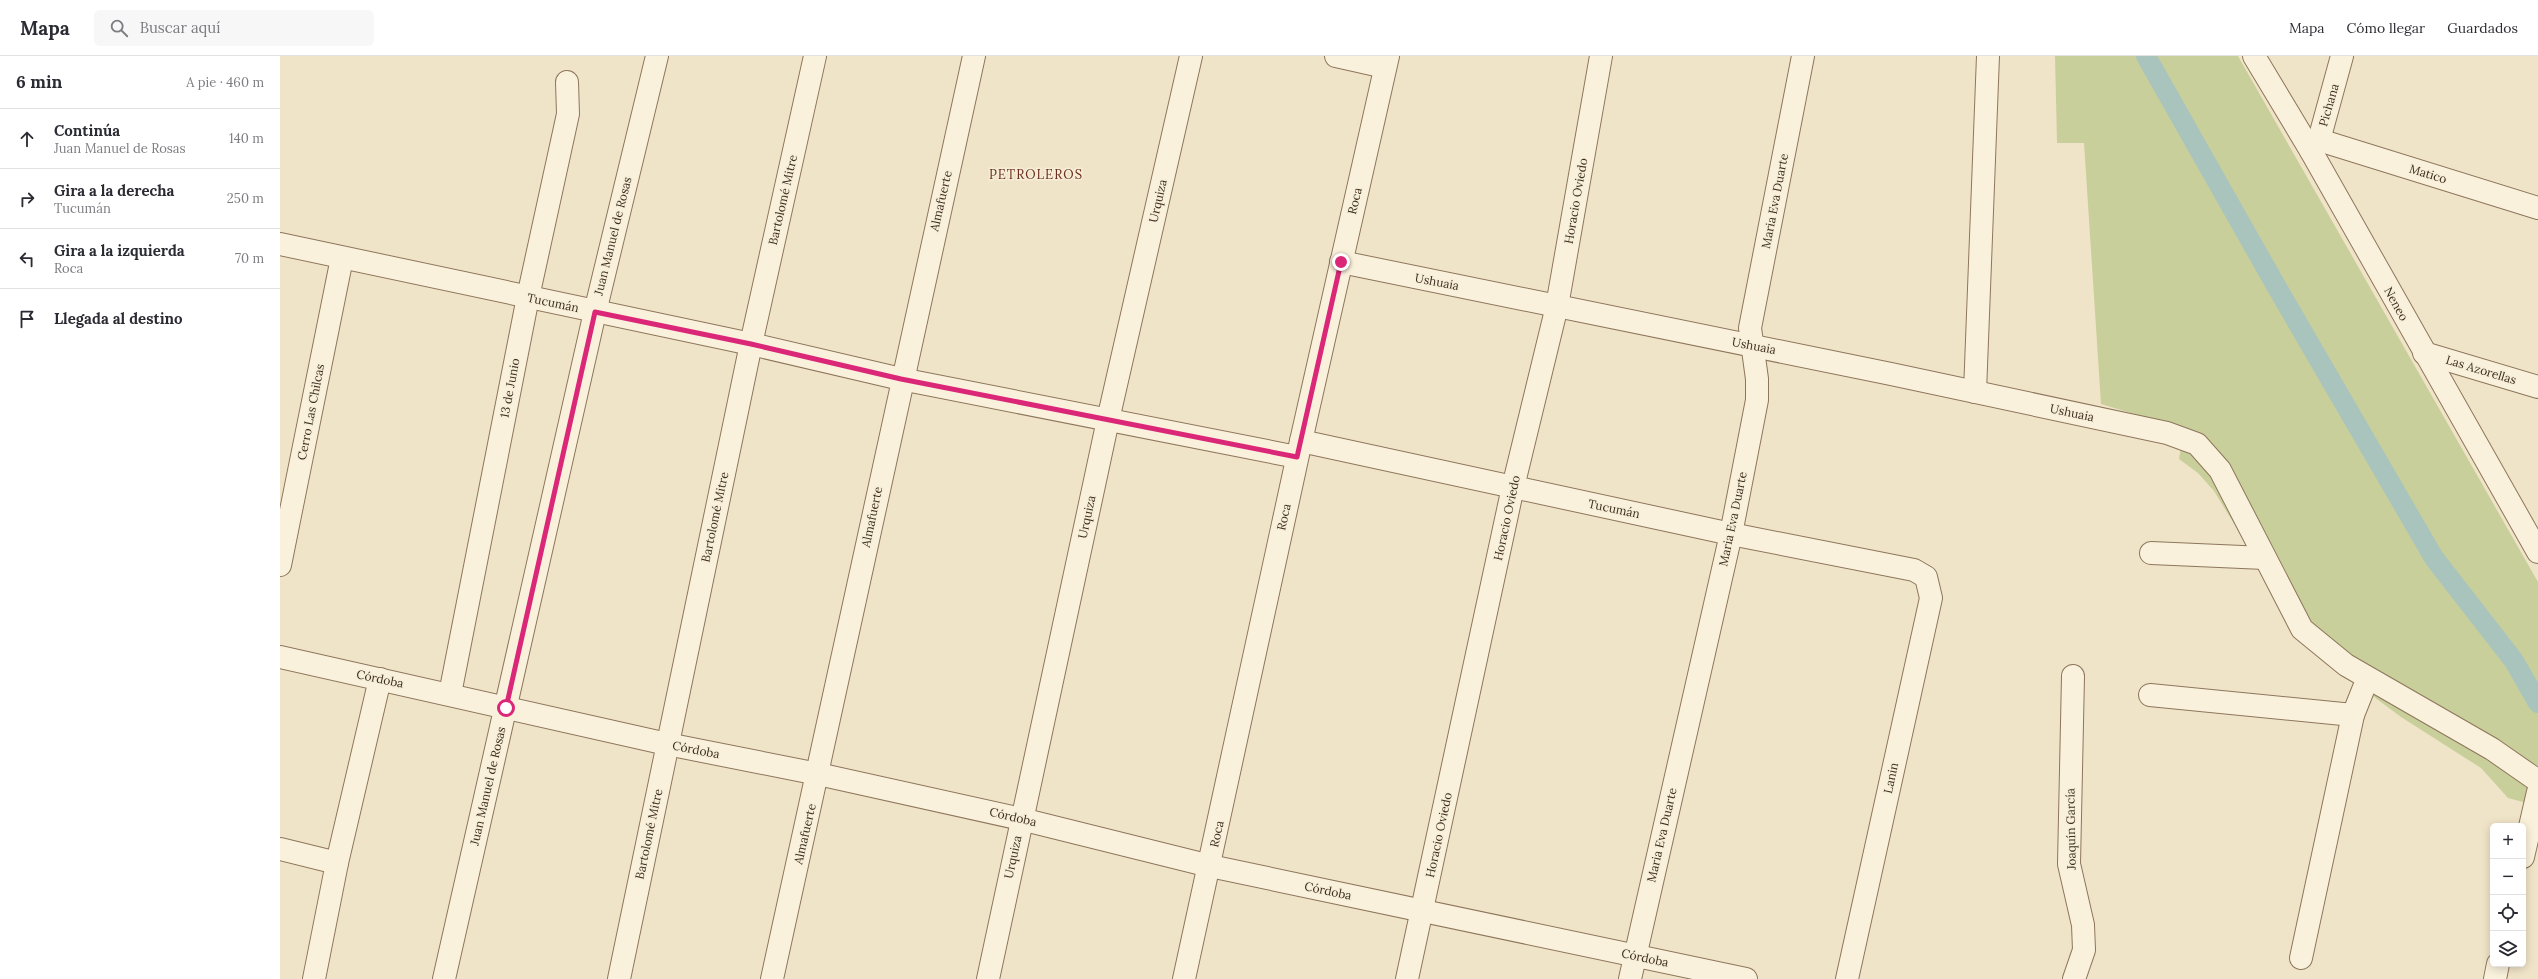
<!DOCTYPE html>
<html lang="es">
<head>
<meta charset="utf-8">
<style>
  body { margin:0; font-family:Lora,serif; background:#f7f7f7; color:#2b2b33 }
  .controls { position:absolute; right:12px; bottom:12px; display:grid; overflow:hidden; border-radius:6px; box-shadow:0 2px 10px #0003 }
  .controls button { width:36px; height:36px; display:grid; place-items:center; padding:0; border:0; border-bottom:1px solid #e1e1e2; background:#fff; color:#2b2b33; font:20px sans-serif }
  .stop { position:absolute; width:12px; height:12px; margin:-9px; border:3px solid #db2777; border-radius:50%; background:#fff }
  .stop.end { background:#db2777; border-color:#fff; box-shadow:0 1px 4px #0008 }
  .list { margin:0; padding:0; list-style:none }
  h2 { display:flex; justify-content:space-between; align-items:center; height:52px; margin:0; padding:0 16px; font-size:17px }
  h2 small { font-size:13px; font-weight:400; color:#7c7c81 }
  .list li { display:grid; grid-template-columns:26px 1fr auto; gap:12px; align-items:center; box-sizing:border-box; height:60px; padding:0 16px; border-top:1px solid #e1e1e2 }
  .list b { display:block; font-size:15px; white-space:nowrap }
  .list p { margin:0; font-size:13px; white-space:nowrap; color:#7c7c81 }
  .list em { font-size:13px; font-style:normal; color:#7c7c81 }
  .icon { flex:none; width:22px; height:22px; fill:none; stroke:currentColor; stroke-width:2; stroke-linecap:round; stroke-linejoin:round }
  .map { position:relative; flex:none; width:2258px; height:923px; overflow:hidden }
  header { display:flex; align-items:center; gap:24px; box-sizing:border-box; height:56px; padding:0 20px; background:#fff; border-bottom:1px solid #e1e1e2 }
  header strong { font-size:19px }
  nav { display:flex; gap:22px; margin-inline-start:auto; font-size:14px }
  .search { width:280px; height:36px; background:#f7f7f7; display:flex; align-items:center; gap:10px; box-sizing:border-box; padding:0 14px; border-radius:6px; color:#7c7c81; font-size:15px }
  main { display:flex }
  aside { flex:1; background:#fff }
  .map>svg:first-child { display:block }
  .green { fill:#c9cf9b }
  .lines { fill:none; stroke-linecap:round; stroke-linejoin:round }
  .canal { stroke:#a9c4bc; stroke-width:20 }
  .minor-casing { stroke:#8d765c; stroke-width:24 }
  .minor { stroke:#faf1dc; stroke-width:22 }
  .route { stroke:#db2777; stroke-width:5 }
  .labels { text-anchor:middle; stroke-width:3; stroke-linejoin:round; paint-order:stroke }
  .street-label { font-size:12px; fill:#3d2e20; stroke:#f7eed8 }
  .neighbourhood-label { font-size:13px; letter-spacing:1px; fill:#6b2e1e; stroke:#f7eed8 }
</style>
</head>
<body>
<header>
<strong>Mapa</strong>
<div class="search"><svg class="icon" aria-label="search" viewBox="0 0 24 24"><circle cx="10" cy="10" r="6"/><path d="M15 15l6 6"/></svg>Buscar aquí</div>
<nav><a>Mapa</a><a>Cómo llegar</a><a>Guardados</a></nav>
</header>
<main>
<aside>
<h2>6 min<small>A pie · 460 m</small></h2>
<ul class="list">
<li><svg class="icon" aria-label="ahead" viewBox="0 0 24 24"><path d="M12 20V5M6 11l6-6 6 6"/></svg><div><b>Continúa</b><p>Juan Manuel de Rosas</p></div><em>140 m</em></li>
<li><svg class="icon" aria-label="right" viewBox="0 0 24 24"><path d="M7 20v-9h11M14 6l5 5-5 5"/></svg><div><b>Gira a la derecha</b><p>Tucumán</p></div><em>250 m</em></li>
<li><svg class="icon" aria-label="left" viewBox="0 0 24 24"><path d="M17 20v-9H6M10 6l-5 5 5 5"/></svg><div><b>Gira a la izquierda</b><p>Roca</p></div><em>70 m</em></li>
<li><svg class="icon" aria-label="arrive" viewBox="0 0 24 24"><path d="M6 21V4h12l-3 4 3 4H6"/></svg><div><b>Llegada al destino</b></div></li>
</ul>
</aside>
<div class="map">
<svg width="2258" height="923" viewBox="0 0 2258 923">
  <rect width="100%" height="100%" fill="#f0e4c8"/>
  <polygon class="green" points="1775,0 1958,0 2258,526 2258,750 2228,742 2201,712 2121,661 2031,594 1934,435 1918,417 1899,403 1904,373 1821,348 1804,87 1777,87"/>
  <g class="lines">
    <polyline class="canal" points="1866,0 1995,228 2154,502 2234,605 2258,647"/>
    <defs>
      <g id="minor">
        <polyline points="1056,0 1105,11"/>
        <polyline points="1974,0 2031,95 2258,496"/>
        <polyline points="2039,84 2258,152"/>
        <polyline points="2031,95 2039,84 2062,0"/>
        <polyline points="0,188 471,288 621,323 1017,401"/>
        <polyline points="1061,206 1611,318 1887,377 1917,388 1940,414 2022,573 2066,609 2212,693 2258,725"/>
        <polyline points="2144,297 2258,331"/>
        <polyline points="1695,336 1708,0"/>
        <polyline points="1021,385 1451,478 1634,514 1646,521 1651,542 1567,923"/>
        <polyline points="1871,497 1985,502"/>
        <polyline points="0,509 62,202"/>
        <polyline points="0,601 387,688 538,718 741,763 930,810 1466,923"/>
        <polyline points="1793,620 1789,808 1803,869 1804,894 1794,923"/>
        <polyline points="170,638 248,241 288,58 287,26"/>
        <polyline points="1870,639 2073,659"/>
        <polyline points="0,793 57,807"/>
        <polyline points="2243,801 2258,736"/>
        <polyline points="2021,902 2073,659 2087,624"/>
        <polyline points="34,923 57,807 100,623"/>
        <polyline points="164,923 315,256 377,0"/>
        <polyline points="339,923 471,288 535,0"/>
        <path d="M492 923C561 616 625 307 694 0"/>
        <polyline points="708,923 828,364 911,0"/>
        <polyline points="904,923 1021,385 1108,0"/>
        <polyline points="1127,923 1233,431 1277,250 1321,0"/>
        <polyline points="1350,923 1451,478 1477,344 1477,323 1470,272 1523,0"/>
        <polyline points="2215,923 2218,908"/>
      </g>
    </defs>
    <use href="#minor" class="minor-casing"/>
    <use href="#minor" class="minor"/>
  </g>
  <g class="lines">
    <polyline class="route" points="226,652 315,256 471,288 621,323 1017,401 1061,206"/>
  </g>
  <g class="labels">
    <g class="street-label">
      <text transform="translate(2049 49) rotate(-74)" y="4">Pichana</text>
      <text transform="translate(2148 118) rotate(17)" y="4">Matico</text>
      <text transform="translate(503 144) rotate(-77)" y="4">Bartolomé Mitre</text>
      <text transform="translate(661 145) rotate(-77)" y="4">Almafuerte</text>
      <text transform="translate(878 145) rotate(-77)" y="4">Urquiza</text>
      <text transform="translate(1075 145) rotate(-77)" y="4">Roca</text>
      <text transform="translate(1296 145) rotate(-80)" y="4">Horacio Oviedo</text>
      <text transform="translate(1495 145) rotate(-79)" y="4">Maria Eva Duarte</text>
      <text transform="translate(333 180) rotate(-76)" y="4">Juan Manuel de Rosas</text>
      <text transform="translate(1157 226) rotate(11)" y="4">Ushuaia</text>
      <text transform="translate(273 247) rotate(12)" y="4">Tucumán</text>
      <text transform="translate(2116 248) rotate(61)" y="4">Neneo</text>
      <text transform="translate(1474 290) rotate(11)" y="4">Ushuaia</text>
      <text transform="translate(2201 314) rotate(17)" y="4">Las Azorellas</text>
      <text transform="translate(230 332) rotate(-79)" y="4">13 de Junio</text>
      <text transform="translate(31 356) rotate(-79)" y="4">Cerro Las Chilcas</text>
      <text transform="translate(1792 357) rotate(12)" y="4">Ushuaia</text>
      <text transform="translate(1334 453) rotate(12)" y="4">Tucumán</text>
      <text transform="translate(435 461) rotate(-78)" y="4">Bartolomé Mitre</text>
      <text transform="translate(592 461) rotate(-78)" y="4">Almafuerte</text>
      <text transform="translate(807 461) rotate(-78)" y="4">Urquiza</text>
      <text transform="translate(1004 461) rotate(-78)" y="4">Roca</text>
      <text transform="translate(1227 462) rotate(-78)" y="4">Horacio Oviedo</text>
      <text transform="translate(1453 463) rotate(-78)" y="4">Maria Eva Duarte</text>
      <text transform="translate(100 623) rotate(12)" y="4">Córdoba</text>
      <text transform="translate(416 694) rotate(11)" y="4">Córdoba</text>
      <text transform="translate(1611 722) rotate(-78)" y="4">Lanin</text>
      <text transform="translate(208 730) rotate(-77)" y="4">Juan Manuel de Rosas</text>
      <text transform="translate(733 761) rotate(13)" y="4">Córdoba</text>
      <text transform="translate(1791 773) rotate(-91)" y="4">Joaquín García</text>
      <text transform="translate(369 778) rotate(-78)" y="4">Bartolomé Mitre</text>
      <text transform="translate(525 778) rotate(-77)" y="4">Almafuerte</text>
      <text transform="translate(937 778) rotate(-78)" y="4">Roca</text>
      <text transform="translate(1159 779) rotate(-78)" y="4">Horacio Oviedo</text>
      <text transform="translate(1382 779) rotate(-77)" y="4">Maria Eva Duarte</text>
      <text transform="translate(733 801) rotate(-78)" y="4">Urquiza</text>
      <text transform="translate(1048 835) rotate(12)" y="4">Córdoba</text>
      <text transform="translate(1365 902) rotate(12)" y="4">Córdoba</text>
    </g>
    <g class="neighbourhood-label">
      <text x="756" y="123">PETROLEROS</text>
    </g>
  </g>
</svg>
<div class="controls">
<button>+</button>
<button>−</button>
<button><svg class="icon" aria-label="locate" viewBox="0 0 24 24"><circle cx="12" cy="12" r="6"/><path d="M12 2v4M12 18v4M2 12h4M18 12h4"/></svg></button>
<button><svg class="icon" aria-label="layers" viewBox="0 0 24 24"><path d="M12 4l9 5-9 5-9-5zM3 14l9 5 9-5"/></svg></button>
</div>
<div class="stop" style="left:226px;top:652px"></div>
<div class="stop end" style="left:1061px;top:206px"></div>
</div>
</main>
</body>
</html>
